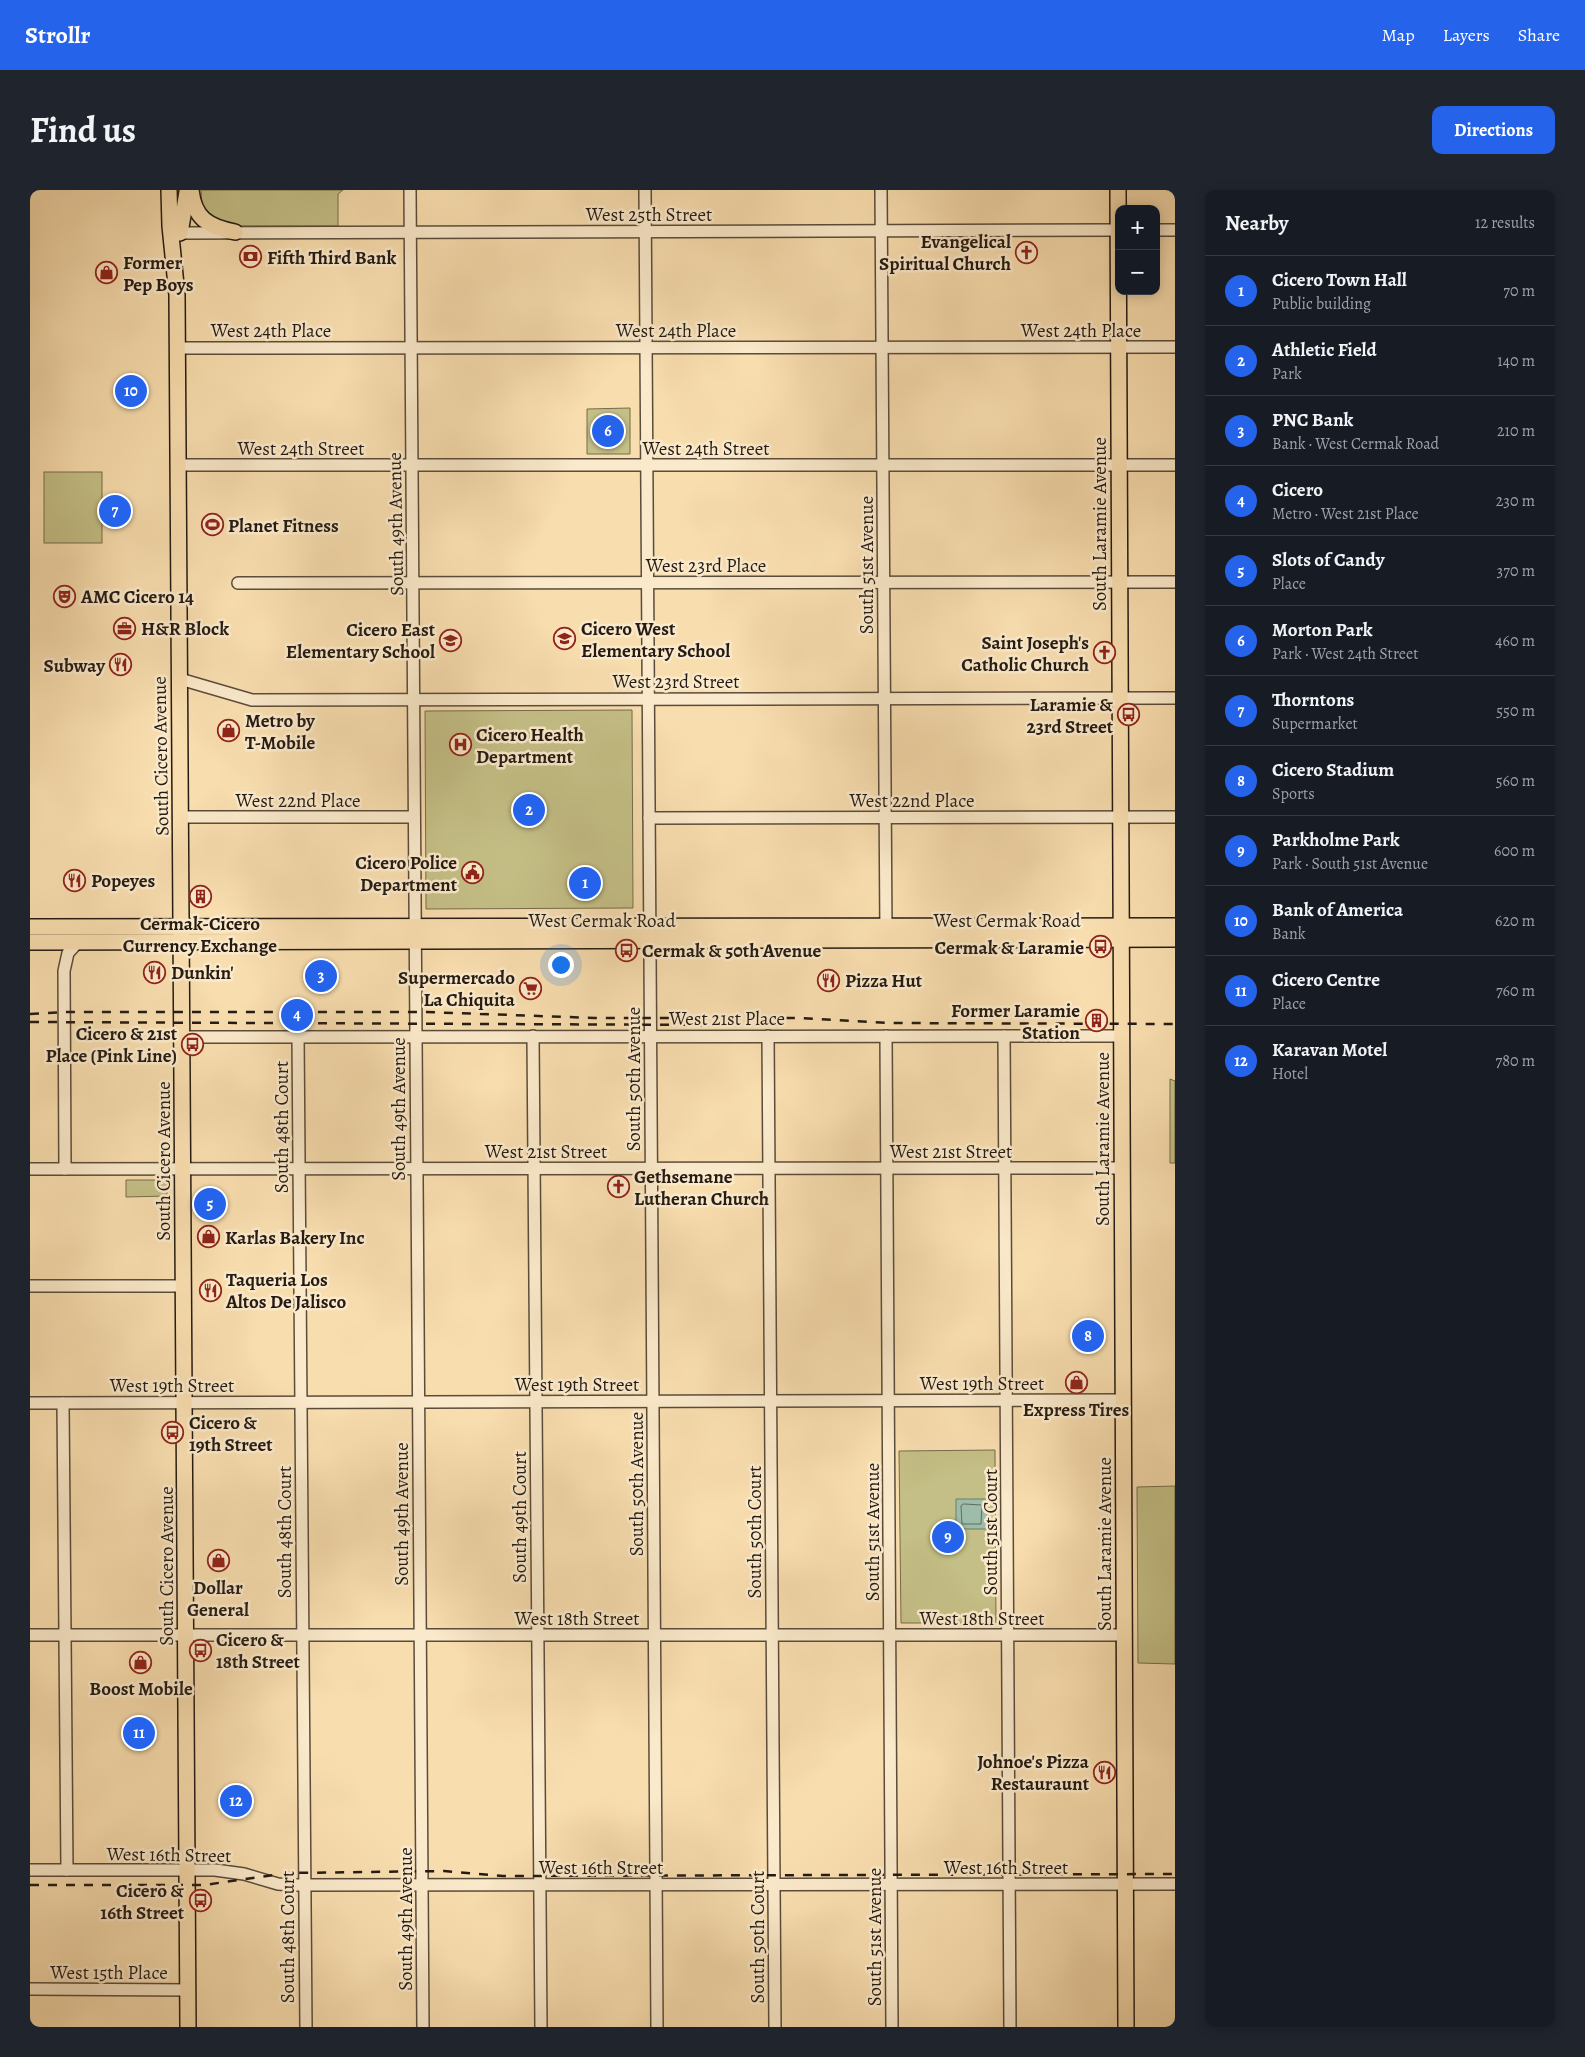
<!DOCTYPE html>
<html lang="en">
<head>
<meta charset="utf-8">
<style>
  body { margin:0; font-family:Alegreya,serif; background:#20242c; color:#f1f3f6 }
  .controls { position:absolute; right:15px; top:15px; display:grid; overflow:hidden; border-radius:10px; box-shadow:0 2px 12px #0003 }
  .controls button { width:45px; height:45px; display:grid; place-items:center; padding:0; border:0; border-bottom:1px solid #363941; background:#171b24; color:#f1f3f6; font:25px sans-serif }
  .you { position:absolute; left:530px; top:774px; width:18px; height:18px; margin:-12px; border:4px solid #fff; border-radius:50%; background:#1a73e8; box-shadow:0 0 0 8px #1a73e833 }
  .badge { display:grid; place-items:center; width:32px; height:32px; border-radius:50%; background:#2563eb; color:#fff; font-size:16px; font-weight:700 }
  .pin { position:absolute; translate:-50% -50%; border:2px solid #fff; box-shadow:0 1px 5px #0006 }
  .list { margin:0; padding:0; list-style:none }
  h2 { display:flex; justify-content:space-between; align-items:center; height:65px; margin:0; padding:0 20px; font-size:21px }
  h2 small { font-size:16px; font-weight:400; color:#9ea1a6 }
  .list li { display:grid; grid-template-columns:32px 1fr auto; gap:15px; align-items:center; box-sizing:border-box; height:70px; padding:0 20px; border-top:1px solid #363941 }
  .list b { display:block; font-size:19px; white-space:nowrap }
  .list p { margin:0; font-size:16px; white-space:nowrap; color:#9ea1a6 }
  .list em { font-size:16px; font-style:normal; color:#9ea1a6 }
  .map { position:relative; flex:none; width:1145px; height:1837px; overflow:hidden; border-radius:10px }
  header { display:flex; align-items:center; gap:30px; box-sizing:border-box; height:70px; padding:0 25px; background:#2563eb; color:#fff }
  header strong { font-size:24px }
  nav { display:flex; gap:28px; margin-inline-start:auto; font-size:18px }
  .intro { display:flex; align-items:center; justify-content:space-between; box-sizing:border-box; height:120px; padding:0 30px }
  h1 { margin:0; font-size:35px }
  .button { padding:12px 22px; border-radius:10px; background:#2563eb; color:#fff; font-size:18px; font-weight:700 }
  main { display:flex; gap:30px; padding:0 30px }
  aside { flex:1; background:#171b24; border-radius:10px; box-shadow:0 2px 12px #0003 }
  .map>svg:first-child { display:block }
  .green { fill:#c4bf86; stroke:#746d4d }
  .water { fill:#9dbca9; stroke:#6d7c6d }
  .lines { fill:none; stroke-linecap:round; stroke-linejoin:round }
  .shore { stroke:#616c5e; stroke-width:1 }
  .minor-casing { stroke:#5a4c3a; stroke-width:14 }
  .major-casing { stroke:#251b14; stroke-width:18 }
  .minor { stroke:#fae9ca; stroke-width:11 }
  .major { stroke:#f8ddae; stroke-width:15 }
  .rail { stroke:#251b14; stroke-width:2.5; stroke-dasharray:9 9; stroke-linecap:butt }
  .labels { text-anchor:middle; stroke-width:5; stroke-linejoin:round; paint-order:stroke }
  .street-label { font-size:19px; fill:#251b14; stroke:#fae9ca }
  .poi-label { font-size:19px; font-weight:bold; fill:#251b14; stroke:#fae9ca; text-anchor:start }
</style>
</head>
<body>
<header>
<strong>Strollr</strong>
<nav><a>Map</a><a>Layers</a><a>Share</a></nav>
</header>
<div class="intro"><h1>Find us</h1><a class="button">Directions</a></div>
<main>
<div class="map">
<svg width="1145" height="1837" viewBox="0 0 1145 1837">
  <rect width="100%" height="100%" fill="#f8ddae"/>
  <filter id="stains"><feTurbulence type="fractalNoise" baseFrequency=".004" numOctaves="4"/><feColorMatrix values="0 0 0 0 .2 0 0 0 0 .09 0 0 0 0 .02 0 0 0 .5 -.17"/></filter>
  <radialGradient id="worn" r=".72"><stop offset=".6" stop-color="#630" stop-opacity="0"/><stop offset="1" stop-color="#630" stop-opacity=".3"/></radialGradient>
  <g class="green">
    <polygon points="171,0 313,0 308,4 308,36 204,36 184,28 172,18"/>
    <polygon points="600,218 600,264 557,264 557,219"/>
    <rect x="14" y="282" width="58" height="71"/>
    <polygon points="602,520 603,718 396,719 395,521"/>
    <polygon points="1140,889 1145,891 1145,973 1140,973"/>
    <polygon points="96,990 137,990 137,1006 96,1007"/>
    <polygon points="965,1260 966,1433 871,1433 869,1261"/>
    <polygon points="1145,1296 1145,1474 1108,1473 1107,1297"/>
  </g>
  <polygon class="water" points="926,1309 957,1309 957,1339 930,1339 926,1336"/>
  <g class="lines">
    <polygon class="shore" points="934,1314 952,1315 951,1334 932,1334 931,1316"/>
    <defs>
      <g id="minor">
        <polyline points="380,0 393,1837"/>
        <polyline points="615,0 627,1837"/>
        <polyline points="851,0 856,743"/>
        <polyline points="1126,40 1145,40"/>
        <polyline points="150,43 1089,40"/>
        <polyline points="147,158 1145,157"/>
        <polyline points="148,275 1145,275"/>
        <polyline points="208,393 1145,392"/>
        <polyline points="150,489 222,510 1145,508"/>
        <polyline points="151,627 384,627"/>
        <polyline points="619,628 1145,627"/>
        <polyline points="268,846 276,1837"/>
        <polyline points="503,846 511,1837"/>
        <polyline points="738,846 745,1837"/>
        <polyline points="856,846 862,1837"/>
        <polyline points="974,846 980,1837"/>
        <polyline points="153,847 1091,846"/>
        <polyline points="0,979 1092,978"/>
        <polyline points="35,979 34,781 38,763 48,752"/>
        <polyline points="0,1096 154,1096"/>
        <polyline points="0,1213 1093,1210"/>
        <polyline points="33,1213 37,1680"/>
        <polyline points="0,1445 1094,1445"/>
        <polyline points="0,1680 185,1680 214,1684 248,1694 262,1695 1145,1694"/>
        <polyline points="0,1799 158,1800"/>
      </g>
      <g id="major">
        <polyline points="139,0 140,36 147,105 158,1837"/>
        <path d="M161 0C164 28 178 37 205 42"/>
        <polyline points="1088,0 1096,1837"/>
        <polyline points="150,43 157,2"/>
        <polyline points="0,737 1145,736"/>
        <polyline points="0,752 1145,749"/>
      </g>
    </defs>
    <use href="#minor" class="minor-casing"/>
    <use href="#major" class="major-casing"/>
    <use href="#minor" class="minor"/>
    <use href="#major" class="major"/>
    <g class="rail">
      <polyline points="0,824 34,822 396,822 565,828 769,828 860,833 1145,834"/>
      <polyline points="0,832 690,835"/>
      <polyline points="0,1695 174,1695 258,1683 414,1681 473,1686 1145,1684"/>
    </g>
  </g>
  <defs>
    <symbol id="church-ring" viewBox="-11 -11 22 22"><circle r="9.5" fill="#fae9ca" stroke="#8f2418" stroke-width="1.5"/><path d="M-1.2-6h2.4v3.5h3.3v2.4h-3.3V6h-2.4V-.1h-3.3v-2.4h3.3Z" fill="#8f2418"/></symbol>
    <symbol id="bank-ring" viewBox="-11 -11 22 22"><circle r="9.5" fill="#fae9ca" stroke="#8f2418" stroke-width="1.5"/><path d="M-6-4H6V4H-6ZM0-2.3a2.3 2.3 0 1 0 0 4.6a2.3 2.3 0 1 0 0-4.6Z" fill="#8f2418"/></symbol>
    <symbol id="shop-ring" viewBox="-11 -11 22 22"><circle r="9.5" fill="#fae9ca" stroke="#8f2418" stroke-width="1.5"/><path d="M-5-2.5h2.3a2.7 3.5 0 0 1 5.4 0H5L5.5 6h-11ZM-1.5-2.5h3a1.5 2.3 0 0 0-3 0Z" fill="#8f2418"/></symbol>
    <symbol id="stadium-ring" viewBox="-11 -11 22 22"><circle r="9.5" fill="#fae9ca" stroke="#8f2418" stroke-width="1.5"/><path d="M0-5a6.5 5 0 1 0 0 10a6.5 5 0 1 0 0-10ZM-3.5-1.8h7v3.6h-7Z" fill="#8f2418"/></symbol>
    <symbol id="theatre-ring" viewBox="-11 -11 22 22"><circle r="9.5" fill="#fae9ca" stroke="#8f2418" stroke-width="1.5"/><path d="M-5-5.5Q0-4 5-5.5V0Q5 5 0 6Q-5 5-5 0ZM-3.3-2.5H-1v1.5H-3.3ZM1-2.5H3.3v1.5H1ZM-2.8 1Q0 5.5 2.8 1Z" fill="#8f2418"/></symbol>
    <symbol id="office-ring" viewBox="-11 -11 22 22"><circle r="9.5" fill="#fae9ca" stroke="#8f2418" stroke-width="1.5"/><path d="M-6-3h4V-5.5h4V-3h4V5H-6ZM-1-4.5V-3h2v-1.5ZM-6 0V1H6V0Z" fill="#8f2418"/></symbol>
    <symbol id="school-ring" viewBox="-11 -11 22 22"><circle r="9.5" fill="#fae9ca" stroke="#8f2418" stroke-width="1.5"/><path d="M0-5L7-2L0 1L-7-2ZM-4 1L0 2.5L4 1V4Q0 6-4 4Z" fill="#8f2418"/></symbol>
    <symbol id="restaurant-ring" viewBox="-11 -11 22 22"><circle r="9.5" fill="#fae9ca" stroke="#8f2418" stroke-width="1.5"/><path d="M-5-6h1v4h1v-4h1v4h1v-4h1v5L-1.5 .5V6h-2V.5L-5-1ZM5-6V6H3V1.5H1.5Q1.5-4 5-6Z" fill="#8f2418"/></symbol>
    <symbol id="bus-ring" viewBox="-11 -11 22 22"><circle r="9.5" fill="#fae9ca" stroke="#8f2418" stroke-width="1.5"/><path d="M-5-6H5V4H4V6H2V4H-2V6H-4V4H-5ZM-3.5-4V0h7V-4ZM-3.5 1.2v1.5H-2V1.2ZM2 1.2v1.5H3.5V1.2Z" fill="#8f2418"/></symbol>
    <symbol id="hospital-ring" viewBox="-11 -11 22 22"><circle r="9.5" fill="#fae9ca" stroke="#8f2418" stroke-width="1.5"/><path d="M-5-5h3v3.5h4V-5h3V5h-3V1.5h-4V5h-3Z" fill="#8f2418"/></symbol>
    <symbol id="civic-ring" viewBox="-11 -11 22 22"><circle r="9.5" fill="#fae9ca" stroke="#8f2418" stroke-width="1.5"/><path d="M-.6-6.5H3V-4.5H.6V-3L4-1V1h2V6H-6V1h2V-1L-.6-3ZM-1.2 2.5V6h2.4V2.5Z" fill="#8f2418"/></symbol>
    <symbol id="building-ring" viewBox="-11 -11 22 22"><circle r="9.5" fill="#fae9ca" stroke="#8f2418" stroke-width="1.5"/><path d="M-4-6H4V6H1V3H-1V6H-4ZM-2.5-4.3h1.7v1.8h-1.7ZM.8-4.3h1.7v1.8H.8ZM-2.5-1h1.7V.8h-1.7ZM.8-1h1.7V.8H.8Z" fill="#8f2418"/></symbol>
    <symbol id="supermarket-ring" viewBox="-11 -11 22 22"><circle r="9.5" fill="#fae9ca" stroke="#8f2418" stroke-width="1.5"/><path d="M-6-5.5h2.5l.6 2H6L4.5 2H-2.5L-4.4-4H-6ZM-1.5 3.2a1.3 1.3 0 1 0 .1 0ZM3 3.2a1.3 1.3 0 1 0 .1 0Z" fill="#8f2418"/></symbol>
  </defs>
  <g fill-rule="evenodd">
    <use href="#church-ring" x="984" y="50" width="25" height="25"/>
    <use href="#bank-ring" x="208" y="54" width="25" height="25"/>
    <use href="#shop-ring" x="64" y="70" width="25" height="25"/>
    <use href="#stadium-ring" x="170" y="322" width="25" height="25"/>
    <use href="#theatre-ring" x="22" y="394" width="25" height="25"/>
    <use href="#office-ring" x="82" y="426" width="25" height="25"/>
    <use href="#school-ring" x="522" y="436" width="25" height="25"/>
    <use href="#school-ring" x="408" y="438" width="25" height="25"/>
    <use href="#church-ring" x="1062" y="450" width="25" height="25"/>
    <use href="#restaurant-ring" x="78" y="462" width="25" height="25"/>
    <use href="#bus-ring" x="1086" y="512" width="25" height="25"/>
    <use href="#shop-ring" x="186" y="528" width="25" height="25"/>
    <use href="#hospital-ring" x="418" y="542" width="25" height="25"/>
    <use href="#civic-ring" x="430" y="670" width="25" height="25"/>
    <use href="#restaurant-ring" x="32" y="678" width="25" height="25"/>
    <use href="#building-ring" x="158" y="694" width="25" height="25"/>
    <use href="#bus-ring" x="1058" y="744" width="25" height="25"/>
    <use href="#bus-ring" x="584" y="748" width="25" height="25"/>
    <use href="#restaurant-ring" x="112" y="770" width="25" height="25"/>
    <use href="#restaurant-ring" x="786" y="778" width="25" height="25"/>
    <use href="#supermarket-ring" x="488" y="786" width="25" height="25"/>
    <use href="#building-ring" x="1054" y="818" width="25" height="25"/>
    <use href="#bus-ring" x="150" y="842" width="25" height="25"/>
    <use href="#church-ring" x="576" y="984" width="25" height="25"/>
    <use href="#shop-ring" x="166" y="1034" width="25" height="25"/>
    <use href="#restaurant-ring" x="168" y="1088" width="25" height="25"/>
    <use href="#shop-ring" x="1034" y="1180" width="25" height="25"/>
    <use href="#bus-ring" x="130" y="1230" width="25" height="25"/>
    <use href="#shop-ring" x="176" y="1358" width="25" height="25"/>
    <use href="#bus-ring" x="158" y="1448" width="25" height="25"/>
    <use href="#shop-ring" x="98" y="1460" width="25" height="25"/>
    <use href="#restaurant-ring" x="1062" y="1570" width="25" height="25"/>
    <use href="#bus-ring" x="158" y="1698" width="25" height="25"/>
  </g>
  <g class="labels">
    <g class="street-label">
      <text x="619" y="31">West 25th Street</text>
      <text x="241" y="147">West 24th Place</text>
      <text x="646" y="147">West 24th Place</text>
      <text x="1051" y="147">West 24th Place</text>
      <text x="271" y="265">West 24th Street</text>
      <text x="676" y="265">West 24th Street</text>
      <text transform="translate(365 334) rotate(-91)" y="7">South 49th Avenue</text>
      <text transform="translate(1069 334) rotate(-90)" y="7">South Laramie Avenue</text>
      <text x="676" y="382">West 23rd Place</text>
      <text transform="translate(836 375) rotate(-90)" y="7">South 51st Avenue</text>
      <text x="646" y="498">West 23rd Street</text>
      <text transform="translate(130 566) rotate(-91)" y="7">South Cicero Avenue</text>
      <text x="268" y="617">West 22nd Place</text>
      <text x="882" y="617">West 22nd Place</text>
      <text x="572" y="737">West Cermak Road</text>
      <text x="977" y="737">West Cermak Road</text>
      <text x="697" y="835">West 21st Place</text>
      <text transform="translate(603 889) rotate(-90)" y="7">South 50th Avenue</text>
      <text transform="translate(368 919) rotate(-90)" y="7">South 49th Avenue</text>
      <text transform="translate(251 937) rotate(-90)" y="7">South 48th Court</text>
      <text transform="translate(1072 949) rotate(-90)" y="7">South Laramie Avenue</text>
      <text x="516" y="968">West 21st Street</text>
      <text x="921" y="968">West 21st Street</text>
      <text transform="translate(133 971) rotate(-90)" y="7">South Cicero Avenue</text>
      <text x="952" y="1200">West 19th Street</text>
      <text x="547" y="1201">West 19th Street</text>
      <text x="142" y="1202">West 19th Street</text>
      <text transform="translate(606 1294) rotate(-90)" y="7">South 50th Avenue</text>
      <text transform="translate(371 1324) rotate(-90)" y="7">South 49th Avenue</text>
      <text transform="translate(489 1327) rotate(-90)" y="7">South 49th Court</text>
      <text transform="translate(254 1342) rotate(-90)" y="7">South 48th Court</text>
      <text transform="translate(724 1342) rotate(-90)" y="7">South 50th Court</text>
      <text transform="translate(842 1342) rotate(-90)" y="7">South 51st Avenue</text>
      <text transform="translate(960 1342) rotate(-90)" y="7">South 51st Court</text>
      <text transform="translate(1074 1354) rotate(-90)" y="7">South Laramie Avenue</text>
      <text transform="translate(136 1376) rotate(-90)" y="7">South Cicero Avenue</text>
      <text x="547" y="1435">West 18th Street</text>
      <text x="952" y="1435">West 18th Street</text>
      <text transform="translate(139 1664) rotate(1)" y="7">West 16th Street</text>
      <text x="571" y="1684">West 16th Street</text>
      <text x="976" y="1684">West 16th Street</text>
      <text transform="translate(375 1729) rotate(-90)" y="7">South 49th Avenue</text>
      <text transform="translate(257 1747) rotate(-90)" y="7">South 48th Court</text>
      <text transform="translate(727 1747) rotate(-90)" y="7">South 50th Court</text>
      <text transform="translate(844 1747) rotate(-90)" y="7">South 51st Avenue</text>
      <text x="79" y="1789">West 15th Place</text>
    </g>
    <g class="poi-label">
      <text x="981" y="58" text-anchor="end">Evangelical<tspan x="981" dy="22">Spiritual Church</tspan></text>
      <text x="237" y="74">Fifth Third Bank</text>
      <text x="93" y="79">Former<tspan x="93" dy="22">Pep Boys</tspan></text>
      <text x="198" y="342">Planet Fitness</text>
      <text x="51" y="413">AMC Cicero 14</text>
      <text x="111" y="445">H&amp;R Block</text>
      <text x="551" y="445">Cicero West<tspan x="551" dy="22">Elementary School</tspan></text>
      <text x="405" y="446" text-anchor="end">Cicero East<tspan x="405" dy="22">Elementary School</tspan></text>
      <text x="1059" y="459" text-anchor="end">Saint Joseph's<tspan x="1059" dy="22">Catholic Church</tspan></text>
      <text x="75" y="482" text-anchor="end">Subway</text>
      <text x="1083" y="521" text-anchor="end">Laramie &amp;<tspan x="1083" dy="22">23rd Street</tspan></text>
      <text x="215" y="537">Metro by<tspan x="215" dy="22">T-Mobile</tspan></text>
      <text x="446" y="551">Cicero Health<tspan x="446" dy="22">Department</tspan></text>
      <text x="427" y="679" text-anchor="end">Cicero Police<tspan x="427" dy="22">Department</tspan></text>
      <text x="61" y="697">Popeyes</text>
      <text x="170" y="740" text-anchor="middle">Cermak-Cicero<tspan x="170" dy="22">Currency Exchange</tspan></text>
      <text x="1054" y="764" text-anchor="end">Cermak &amp; Laramie</text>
      <text x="612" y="767">Cermak &amp; 50th Avenue</text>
      <text x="141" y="789">Dunkin'</text>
      <text x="485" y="794" text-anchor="end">Supermercado<tspan x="485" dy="22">La Chiquita</tspan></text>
      <text x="815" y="797">Pizza Hut</text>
      <text x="1050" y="827" text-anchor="end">Former Laramie<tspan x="1050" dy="22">Station</tspan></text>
      <text x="147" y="850" text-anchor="end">Cicero &amp; 21st<tspan x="147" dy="22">Place (Pink Line)</tspan></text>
      <text x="604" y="993">Gethsemane<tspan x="604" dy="22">Lutheran Church</tspan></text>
      <text x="195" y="1054">Karlas Bakery Inc</text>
      <text x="196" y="1096">Taqueria Los<tspan x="196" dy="22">Altos De Jalisco</tspan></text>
      <text x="1046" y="1226" text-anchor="middle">Express Tires</text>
      <text x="159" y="1239">Cicero &amp;<tspan x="159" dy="22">19th Street</tspan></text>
      <text x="188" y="1404" text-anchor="middle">Dollar<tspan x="188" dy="22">General</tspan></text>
      <text x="186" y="1456">Cicero &amp;<tspan x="186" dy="22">18th Street</tspan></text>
      <text x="111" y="1505" text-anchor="middle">Boost Mobile</text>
      <text x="1059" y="1578" text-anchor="end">Johnoe's Pizza<tspan x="1059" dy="22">Restauraunt</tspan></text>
      <text x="154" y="1707" text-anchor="end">Cicero &amp;<tspan x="154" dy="22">16th Street</tspan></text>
    </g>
  </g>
  <rect width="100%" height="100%" filter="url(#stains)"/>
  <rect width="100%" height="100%" fill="url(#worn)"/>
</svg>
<div class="controls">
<button>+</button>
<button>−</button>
</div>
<div class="you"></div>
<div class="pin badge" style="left:555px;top:693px">1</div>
<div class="pin badge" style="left:499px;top:620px">2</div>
<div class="pin badge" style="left:291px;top:786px">3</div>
<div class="pin badge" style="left:267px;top:825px">4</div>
<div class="pin badge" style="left:180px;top:1014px">5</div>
<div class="pin badge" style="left:578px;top:241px">6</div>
<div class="pin badge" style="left:85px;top:321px">7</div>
<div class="pin badge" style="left:1058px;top:1146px">8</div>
<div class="pin badge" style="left:918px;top:1347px">9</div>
<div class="pin badge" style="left:101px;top:201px">10</div>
<div class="pin badge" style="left:109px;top:1543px">11</div>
<div class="pin badge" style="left:206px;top:1611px">12</div>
</div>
<aside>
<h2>Nearby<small>12 results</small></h2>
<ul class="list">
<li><span class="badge">1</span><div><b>Cicero Town Hall</b><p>Public building</p></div><em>70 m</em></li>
<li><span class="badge">2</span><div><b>Athletic Field</b><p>Park</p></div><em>140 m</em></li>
<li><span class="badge">3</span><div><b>PNC Bank</b><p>Bank · West Cermak Road</p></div><em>210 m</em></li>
<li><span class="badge">4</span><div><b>Cicero</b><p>Metro · West 21st Place</p></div><em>230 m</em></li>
<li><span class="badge">5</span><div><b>Slots of Candy</b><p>Place</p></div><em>370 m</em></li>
<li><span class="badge">6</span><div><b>Morton Park</b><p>Park · West 24th Street</p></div><em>460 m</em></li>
<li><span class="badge">7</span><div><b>Thorntons</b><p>Supermarket</p></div><em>550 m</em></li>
<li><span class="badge">8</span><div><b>Cicero Stadium</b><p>Sports</p></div><em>560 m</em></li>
<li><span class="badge">9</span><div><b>Parkholme Park</b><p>Park · South 51st Avenue</p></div><em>600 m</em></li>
<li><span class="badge">10</span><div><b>Bank of America</b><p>Bank</p></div><em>620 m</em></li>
<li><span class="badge">11</span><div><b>Cicero Centre</b><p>Place</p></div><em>760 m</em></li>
<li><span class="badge">12</span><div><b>Karavan Motel</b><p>Hotel</p></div><em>780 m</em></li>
</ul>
</aside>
</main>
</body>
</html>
